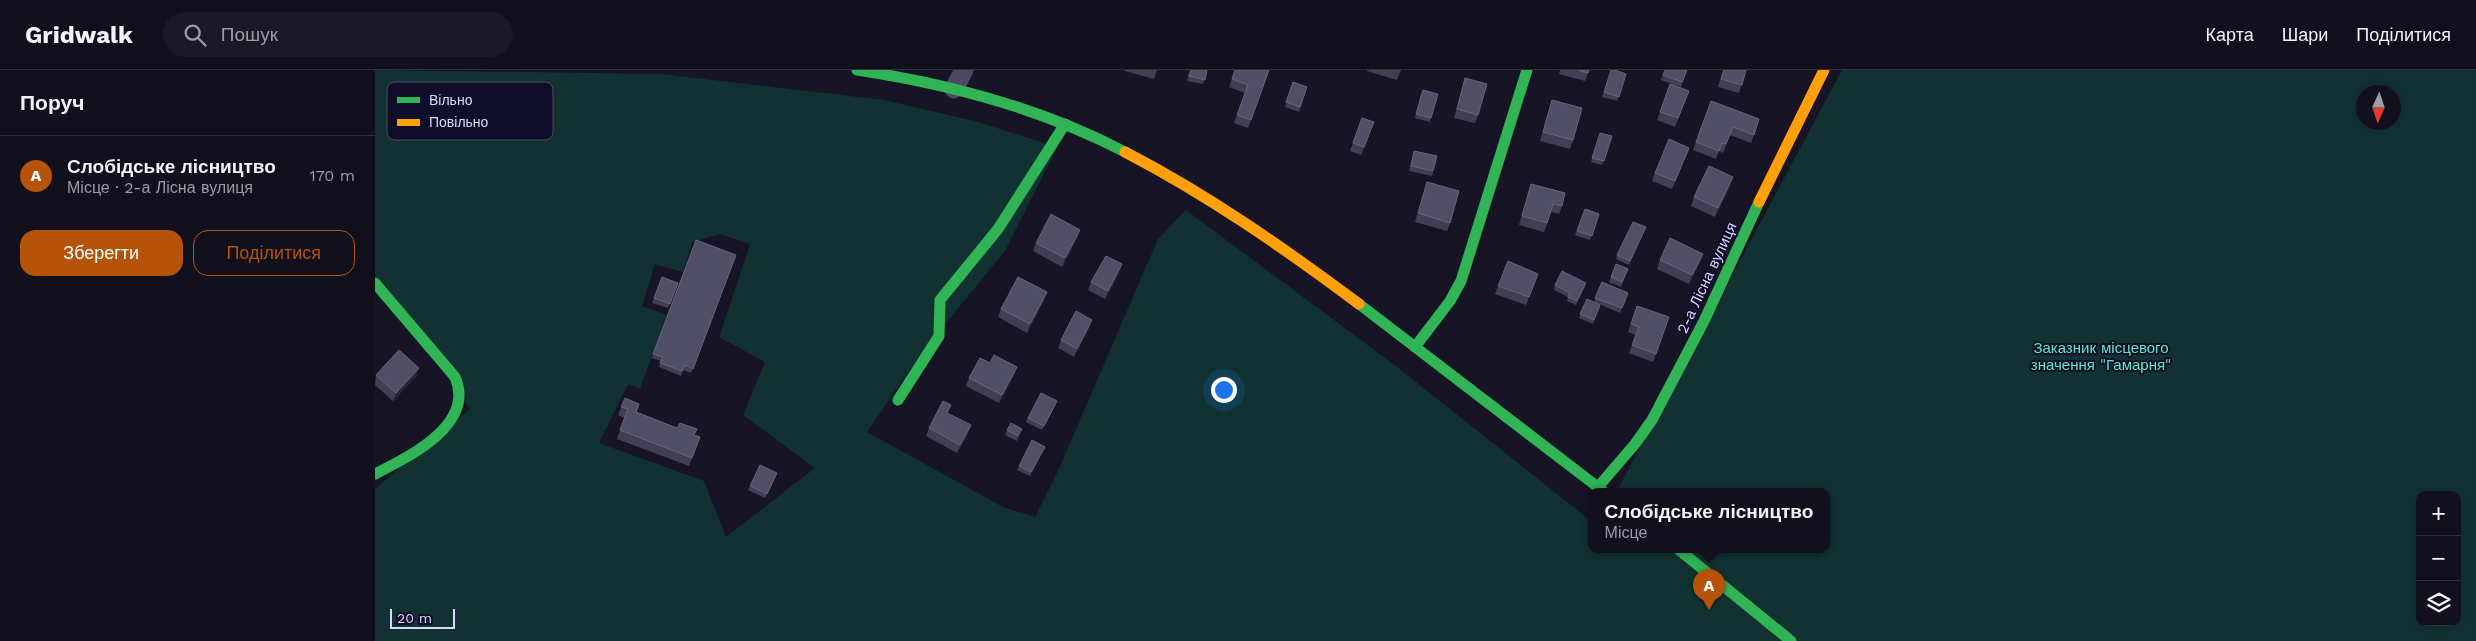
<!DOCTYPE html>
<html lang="uk">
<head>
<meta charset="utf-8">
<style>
  body { margin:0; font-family:"Work Sans",sans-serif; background:#1a1925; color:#f1f3f6 }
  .controls { position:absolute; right:15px; bottom:15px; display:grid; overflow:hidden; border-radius:10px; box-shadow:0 2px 12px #0003 }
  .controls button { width:45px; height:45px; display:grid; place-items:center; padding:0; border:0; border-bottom:1px solid #30303b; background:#11101c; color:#f1f3f6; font:25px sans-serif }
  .compass { position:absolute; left:1981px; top:15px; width:45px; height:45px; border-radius:50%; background:#11101c; box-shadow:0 2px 12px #0003; rotate:183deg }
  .scale { position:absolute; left:15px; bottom:12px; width:65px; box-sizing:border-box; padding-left:5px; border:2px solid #dbd8ff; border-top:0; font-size:14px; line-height:18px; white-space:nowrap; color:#dbd8ff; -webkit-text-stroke:4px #110e2c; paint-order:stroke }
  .you { position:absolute; left:848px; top:319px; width:18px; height:18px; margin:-12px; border:4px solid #fff; border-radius:50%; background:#1a73e8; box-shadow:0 0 0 8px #1a73e833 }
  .badge { display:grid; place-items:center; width:32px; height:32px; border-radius:50%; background:#b45309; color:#fff; font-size:16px; font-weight:700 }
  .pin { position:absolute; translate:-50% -41px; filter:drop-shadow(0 1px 2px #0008) }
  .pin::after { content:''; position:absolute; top:26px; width:18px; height:15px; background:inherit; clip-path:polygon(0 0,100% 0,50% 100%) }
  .popup { position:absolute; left:1213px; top:418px; width:242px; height:65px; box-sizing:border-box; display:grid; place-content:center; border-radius:10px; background:#11101c; filter:drop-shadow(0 1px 4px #0005); font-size:16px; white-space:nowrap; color:#9c9da3 }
  .popup b { font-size:19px; color:#f1f3f6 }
  .popup::after { content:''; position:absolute; left:50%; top:100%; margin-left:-10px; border:10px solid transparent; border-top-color:#11101c }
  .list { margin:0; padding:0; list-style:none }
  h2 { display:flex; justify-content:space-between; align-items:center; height:65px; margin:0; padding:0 20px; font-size:21px }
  h2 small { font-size:16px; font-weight:400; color:#9c9da3 }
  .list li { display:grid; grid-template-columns:32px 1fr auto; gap:15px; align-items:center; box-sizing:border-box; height:80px; padding:0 20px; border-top:1px solid #30303b }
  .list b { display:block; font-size:19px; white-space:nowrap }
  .list p { margin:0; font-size:16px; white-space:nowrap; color:#9c9da3 }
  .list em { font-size:16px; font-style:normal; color:#9c9da3 }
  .actions { display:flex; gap:10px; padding:15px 20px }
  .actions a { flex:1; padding:11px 0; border:1px solid #b45309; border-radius:15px; text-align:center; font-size:18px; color:#b45309 }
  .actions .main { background:#b45309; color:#fff }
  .icon { flex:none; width:28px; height:28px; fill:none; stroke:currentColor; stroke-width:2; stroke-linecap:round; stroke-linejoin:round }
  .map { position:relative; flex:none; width:2101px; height:571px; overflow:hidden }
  header { display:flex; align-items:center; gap:30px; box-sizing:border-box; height:70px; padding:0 25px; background:#11101c; border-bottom:1px solid #30303b }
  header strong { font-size:24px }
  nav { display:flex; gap:28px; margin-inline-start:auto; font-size:18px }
  .search { width:350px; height:45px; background:#1a1925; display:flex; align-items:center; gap:12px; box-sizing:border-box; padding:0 18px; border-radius:28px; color:#9c9da3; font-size:19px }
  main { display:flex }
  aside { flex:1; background:#11101c }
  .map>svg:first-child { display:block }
  .green { fill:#113231; fill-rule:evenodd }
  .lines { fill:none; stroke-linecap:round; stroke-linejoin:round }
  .street { stroke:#494966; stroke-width:19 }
  .fast { stroke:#30b455; stroke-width:11 }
  .slow { stroke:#ff9f0a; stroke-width:11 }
  .wall { fill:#413f53 }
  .shaded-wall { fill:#292739 }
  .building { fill:#514f65; stroke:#67647e }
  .labels { text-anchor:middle; stroke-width:4; stroke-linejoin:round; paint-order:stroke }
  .street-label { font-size:15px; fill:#dbd8ff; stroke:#110e2c }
  .park-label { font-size:15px; fill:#56edbf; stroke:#110e2c }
  .key { fill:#110e2c; stroke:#4e4b6b; stroke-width:1 }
  .key-label { font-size:14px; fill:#dbd8ff }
</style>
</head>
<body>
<header>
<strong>Gridwalk</strong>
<div class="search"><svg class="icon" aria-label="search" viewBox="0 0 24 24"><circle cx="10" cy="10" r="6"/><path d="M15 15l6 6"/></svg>Пошук</div>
<nav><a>Карта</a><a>Шари</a><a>Поділитися</a></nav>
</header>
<main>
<aside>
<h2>Поруч<small></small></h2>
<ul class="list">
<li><span class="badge">A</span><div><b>Слобідське лісництво</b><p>Місце · 2-а Лісна вулиця</p></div><em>170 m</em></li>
</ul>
<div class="actions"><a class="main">Зберегти</a><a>Поділитися</a></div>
</aside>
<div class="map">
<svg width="2101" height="571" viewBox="0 0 2101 571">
  <rect width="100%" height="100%" fill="#171525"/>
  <path class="green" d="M0 0 286 4 509 30 603 52 682 77 630 181 544 286 492 362 628 437 660 447 683 401 783 169 811 140 1022 297 1216 451V479H1452V421H1242L1467 0H2101V571H0V419L95 339 0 205ZM1988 22H2018V52H1988ZM345 164 375 174 344 267 390 292 368 345 440 398 351 467 329 411 224 373 253 314 265 319 292 245 267 236 280 194 308 202 317 172ZM2045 425H2082V552H2045Z"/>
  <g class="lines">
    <polyline class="street" points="579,19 589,0"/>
    <g class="fast">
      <path d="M482 0C575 14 666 38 750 82"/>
      <path d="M0 213 80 307C101 355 33 387 0 404"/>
      <polyline points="984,234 1228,421"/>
      <polyline points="1040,277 1075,231 1086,211 1152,0"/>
      <polyline points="523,330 564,266 565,230 623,159 690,54"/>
      <polyline points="1223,417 1260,374 1277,350 1329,251 1384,132"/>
      <polyline points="1303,479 1416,571"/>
    </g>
    <g class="slow">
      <path d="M750 82C833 125 909 178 984 234"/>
      <polyline points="1384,132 1449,0"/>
    </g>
  </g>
  <g class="wall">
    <polygon points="750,0 782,0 779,9 750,1"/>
    <polygon points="815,0 832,0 828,14 812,11"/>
    <polygon points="860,0 894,0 873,58 859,53 870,23 854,17"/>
    <polygon points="992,0 1026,0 1022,10 992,1"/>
    <polygon points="1185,0 1214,0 1210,11 1184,4"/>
    <polygon points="1236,0 1251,4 1242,31 1227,27"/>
    <polygon points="1290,0 1312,0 1306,17 1286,10"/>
    <polygon points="1348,0 1371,0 1364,23 1343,17"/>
    <polygon points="1090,8 1103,45 1100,53 1079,48"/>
    <polygon points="918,12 932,17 924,42 910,37"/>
    <polygon points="1295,14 1314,21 1300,57 1282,50"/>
    <polygon points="1046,24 1056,48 1055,52 1040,48"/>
    <polygon points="1177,30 1198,70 1195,79 1165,71"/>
    <polygon points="1336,31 1384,49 1376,73 1355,65 1348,83 1344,81 1341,89 1318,80"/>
    <polygon points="987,48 999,52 986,85 975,81"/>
    <polygon points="1225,63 1237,66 1227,95 1216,92"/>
    <polygon points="1314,78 1297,119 1277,111 1280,103"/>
    <polygon points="1039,81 1058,101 1057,106 1034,101"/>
    <polygon points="1052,112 1075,153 1072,161 1040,152"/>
    <polygon points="1156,114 1187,136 1184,144 1176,142 1169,162 1144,155"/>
    <polygon points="1355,116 1340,147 1316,136 1319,127"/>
    <polygon points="1210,139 1224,144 1215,170 1200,165"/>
    <polygon points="1271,157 1254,195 1241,189 1242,185"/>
    <polygon points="702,168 687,197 658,181 661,173"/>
    <polygon points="321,170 361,185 316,303 308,300 306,306 284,297 286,291 277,288"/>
    <polygon points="1285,190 1325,192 1314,214 1282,199"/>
    <polygon points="1133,191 1163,204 1151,235 1120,224"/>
    <polygon points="1241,194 1253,199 1246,217 1234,212"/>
    <polygon points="744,203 730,229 713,220 716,212"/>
    <polygon points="287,207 303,213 293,238 277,233"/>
    <polygon points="1227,212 1253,223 1245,243 1219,232"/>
    <polygon points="1180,215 1209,217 1201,235 1192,231 1193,227 1179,220"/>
    <polygon points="1212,229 1225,235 1218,254 1204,248"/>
    <polygon points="669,230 652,263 623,247 626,239"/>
    <polygon points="1262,236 1294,247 1278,292 1254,283 1261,265 1253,262"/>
    <polygon points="714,258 699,287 683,278 686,270"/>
    <polygon points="44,298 41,306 18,331 0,315 1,305"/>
    <polygon points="639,305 624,333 591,316 594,308"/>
    <polygon points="250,328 261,342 325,367 314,396 242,369 249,348 243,345"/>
    <polygon points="682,331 667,360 651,352 653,348"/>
    <polygon points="573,344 593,364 582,383 551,366 554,358"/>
    <polygon points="632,360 645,363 642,371 630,365"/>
    <polygon points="670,377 655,406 642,400 644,396"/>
    <polygon points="402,403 390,428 373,420 375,416"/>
  </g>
  <g class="shaded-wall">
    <polygon points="1358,107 1355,116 1340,147 1343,138"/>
    <polygon points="705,160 702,168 687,197 690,188"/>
    <polygon points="1328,184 1325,192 1314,214 1317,205"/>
    <polygon points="747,194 744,203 730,229 733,221"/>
    <polygon points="672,222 669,230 652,263 655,254"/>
    <polygon points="717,250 714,258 699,287 702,279"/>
    <polygon points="642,297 639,305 624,333 627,325"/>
    <polygon points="44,298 41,306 18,331 21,323"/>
    <polygon points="682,331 680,336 667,360 669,356"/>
    <polygon points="596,355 593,364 582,383 585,375"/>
    <polygon points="670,377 668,381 655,406 656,402"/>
  </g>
  <g class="building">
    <polygon points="816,0 832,0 830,10 814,6"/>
    <polygon points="860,0 894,0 876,50 862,45 873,15 857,9"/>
    <polygon points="1203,0 1214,0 1213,3"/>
    <polygon points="1236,0 1240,0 1251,4 1244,27 1229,22"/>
    <polygon points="1290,0 1312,0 1307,12 1288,5"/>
    <polygon points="1349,0 1371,0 1367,15 1346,9"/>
    <polygon points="1090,8 1112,14 1103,45 1082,39"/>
    <polygon points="918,12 932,17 925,37 911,32"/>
    <polygon points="1295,14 1314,21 1303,48 1285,42"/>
    <polygon points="1048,20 1063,24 1056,48 1041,44"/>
    <polygon points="1177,30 1207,38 1198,70 1168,62"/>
    <polygon points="1336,31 1384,49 1379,65 1358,57 1351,74 1347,73 1344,81 1321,72"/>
    <polygon points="987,48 999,52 989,77 978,73"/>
    <polygon points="1225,63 1237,66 1229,91 1217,88"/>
    <polygon points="1294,69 1314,78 1300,111 1280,103"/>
    <polygon points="1039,81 1062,86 1058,101 1036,96"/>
    <polygon points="1334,96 1358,107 1343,138 1319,127"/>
    <polygon points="1052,112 1084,121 1075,153 1043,143"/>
    <polygon points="1156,114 1190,123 1187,136 1178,134 1172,153 1147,146"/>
    <polygon points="1210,139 1224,144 1217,166 1202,161"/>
    <polygon points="676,144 705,160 690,188 661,173"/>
    <polygon points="1258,152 1271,157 1255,191 1242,185"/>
    <polygon points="1295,168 1328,184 1317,205 1285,190"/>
    <polygon points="321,170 361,185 318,299 310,295 307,301 285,293 288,287 278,284"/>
    <polygon points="731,186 747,194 733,221 716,212"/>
    <polygon points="1133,191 1163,204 1154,227 1123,216"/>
    <polygon points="1241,194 1253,199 1247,212 1236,207"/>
    <polygon points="1187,201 1211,213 1202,231 1193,227 1195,223 1180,215"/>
    <polygon points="287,207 303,213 295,234 279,228"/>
    <polygon points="643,207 672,222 655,254 626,239"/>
    <polygon points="1227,212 1253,223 1247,238 1220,228"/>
    <polygon points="1212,229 1225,235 1219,250 1205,244"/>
    <polygon points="1262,236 1294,247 1281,284 1257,275 1264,257 1256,254"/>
    <polygon points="701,241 717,250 702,279 686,270"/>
    <polygon points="24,280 44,298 21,323 1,305"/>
    <polygon points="619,285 642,297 627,325 594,308 605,288 615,293"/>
    <polygon points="666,323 682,331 669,356 653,348"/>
    <polygon points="250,328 264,334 261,342 302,358 305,353 322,359 319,365 325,367 317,388 245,360 253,339 246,337"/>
    <polygon points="568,331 576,335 572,343 596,355 585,375 554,358"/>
    <polygon points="636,353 647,359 643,366 632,360"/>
    <polygon points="657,370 670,377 656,402 644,396"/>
    <polygon points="385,395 402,403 392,424 375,416"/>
  </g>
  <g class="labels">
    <g class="street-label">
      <text transform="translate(1332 208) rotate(-65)" y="5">2-а Лісна вулиця</text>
    </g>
    <g class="park-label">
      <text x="1726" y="283">Заказник місцевого<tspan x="1726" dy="17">значення "Гамарня"</tspan></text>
    </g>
  </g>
  <rect x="12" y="12" width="166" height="58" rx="8" class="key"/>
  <rect x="22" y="27" width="23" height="6" fill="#30b455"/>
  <rect x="22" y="49" width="23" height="7" fill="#ff9f0a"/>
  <g class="key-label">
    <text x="54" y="35">Вільно</text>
    <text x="54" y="57">Повільно</text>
  </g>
</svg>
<div class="controls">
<button>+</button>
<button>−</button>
<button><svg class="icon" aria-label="layers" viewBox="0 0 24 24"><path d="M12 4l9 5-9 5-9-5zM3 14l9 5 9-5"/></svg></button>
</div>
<svg class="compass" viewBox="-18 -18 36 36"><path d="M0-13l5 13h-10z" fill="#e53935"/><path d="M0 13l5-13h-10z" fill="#9c9da3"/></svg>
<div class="scale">20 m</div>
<div class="you"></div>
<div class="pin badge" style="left:1334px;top:540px">A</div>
<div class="popup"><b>Слобідське лісництво</b>Місце</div>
</div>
</main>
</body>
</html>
